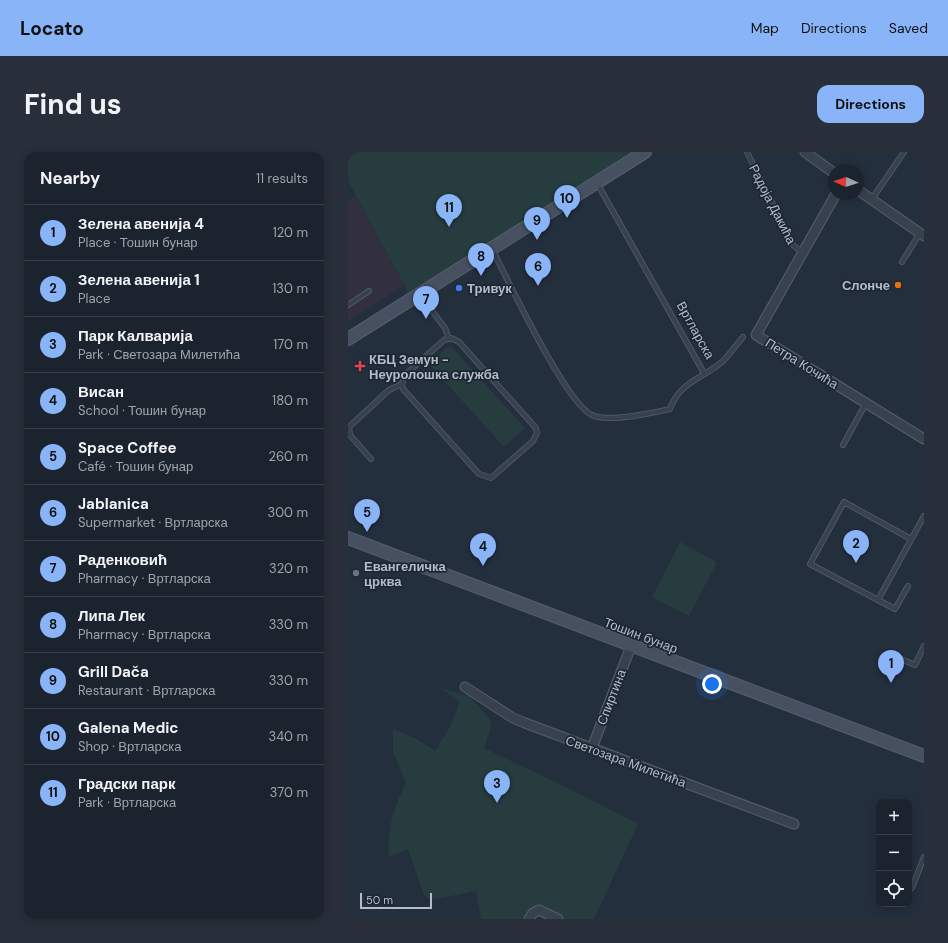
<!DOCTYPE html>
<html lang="en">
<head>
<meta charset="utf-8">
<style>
  body { margin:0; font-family:"DM Sans",sans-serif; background:#282f3a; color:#f1f3f6 }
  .controls { position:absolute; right:12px; bottom:12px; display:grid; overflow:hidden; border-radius:8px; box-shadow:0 2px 10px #0003 }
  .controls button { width:36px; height:36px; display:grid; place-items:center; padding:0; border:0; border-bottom:1px solid #39404a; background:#1b232e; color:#f1f3f6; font:20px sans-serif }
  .compass { position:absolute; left:480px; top:12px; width:36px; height:36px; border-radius:50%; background:#1b232e; box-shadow:0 2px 10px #0003; rotate:273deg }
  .scale { position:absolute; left:12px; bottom:10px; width:72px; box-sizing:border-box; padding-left:4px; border:2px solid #b4bcc9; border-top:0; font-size:11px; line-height:14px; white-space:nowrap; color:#b4bcc9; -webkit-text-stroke:3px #1d2633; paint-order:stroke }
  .you { position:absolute; left:364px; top:532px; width:14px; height:14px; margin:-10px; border:3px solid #fff; border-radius:50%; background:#1a73e8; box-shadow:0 0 0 6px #1a73e833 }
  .badge { display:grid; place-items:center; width:26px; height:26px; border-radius:50%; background:#8ab4f8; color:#111; font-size:13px; font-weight:700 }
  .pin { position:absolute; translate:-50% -33px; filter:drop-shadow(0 1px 2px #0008) }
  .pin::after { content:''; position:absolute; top:21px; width:14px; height:12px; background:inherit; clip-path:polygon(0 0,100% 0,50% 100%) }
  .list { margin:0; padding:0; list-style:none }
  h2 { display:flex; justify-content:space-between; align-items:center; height:52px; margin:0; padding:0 16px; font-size:17px }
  h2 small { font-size:13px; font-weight:400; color:#a0a4aa }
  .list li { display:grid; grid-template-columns:26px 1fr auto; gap:12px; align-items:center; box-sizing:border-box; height:56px; padding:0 16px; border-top:1px solid #39404a }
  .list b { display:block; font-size:15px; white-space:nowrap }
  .list p { margin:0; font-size:13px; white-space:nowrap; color:#a0a4aa }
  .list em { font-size:13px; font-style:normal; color:#a0a4aa }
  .icon { flex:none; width:22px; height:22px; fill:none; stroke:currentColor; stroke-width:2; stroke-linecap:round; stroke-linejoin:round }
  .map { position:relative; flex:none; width:576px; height:767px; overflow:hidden; border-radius:12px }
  header { display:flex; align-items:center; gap:24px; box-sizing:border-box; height:56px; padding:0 20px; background:#8ab4f8; color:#111 }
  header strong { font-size:19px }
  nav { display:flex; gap:22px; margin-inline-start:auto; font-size:14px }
  .intro { display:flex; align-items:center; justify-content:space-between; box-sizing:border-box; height:96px; padding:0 24px }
  h1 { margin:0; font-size:28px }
  .button { padding:10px 18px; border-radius:12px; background:#8ab4f8; color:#111; font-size:14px; font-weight:700 }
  main { display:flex; gap:24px; padding:0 24px }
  aside { flex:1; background:#1b232e; border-radius:12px; box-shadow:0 2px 10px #0003 }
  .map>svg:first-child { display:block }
  .medical { fill:#32303f }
  .green { fill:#263c3f }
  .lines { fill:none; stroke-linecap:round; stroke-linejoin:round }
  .service-casing { stroke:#565f6c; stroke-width:6 }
  .minor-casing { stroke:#565f6c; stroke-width:11 }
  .secondary-casing { stroke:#565f6c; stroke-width:14 }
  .service { stroke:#38414e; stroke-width:4.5 }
  .minor { stroke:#38414e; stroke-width:9 }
  .secondary { stroke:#465061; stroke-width:12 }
  .food-dot { fill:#e8710a; stroke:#1d2633; stroke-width:1.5 }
  .shop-dot { fill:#3f7fe0; stroke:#1d2633; stroke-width:1.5 }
  .health-dot { fill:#e0444e; stroke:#1d2633; stroke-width:1.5 }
  .worship-dot { fill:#6b7280; stroke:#1d2633; stroke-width:1.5 }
  .labels { text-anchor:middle; stroke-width:3.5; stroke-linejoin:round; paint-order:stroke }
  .street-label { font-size:13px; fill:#b4bcc9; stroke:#1d2633 }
  .poi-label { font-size:13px; font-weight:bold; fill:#b4bcc9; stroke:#1d2633; text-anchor:start }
</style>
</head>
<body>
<header>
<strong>Locato</strong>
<nav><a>Map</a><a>Directions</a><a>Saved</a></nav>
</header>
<div class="intro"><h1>Find us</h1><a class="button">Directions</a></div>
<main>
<aside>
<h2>Nearby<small>11 results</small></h2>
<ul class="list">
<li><span class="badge">1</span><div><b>Зелена авенија 4</b><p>Place · Тошин бунар</p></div><em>120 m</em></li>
<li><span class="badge">2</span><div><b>Зелена авенија 1</b><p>Place</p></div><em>130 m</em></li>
<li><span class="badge">3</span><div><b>Парк Калварија</b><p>Park · Светозара Милетића</p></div><em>170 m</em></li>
<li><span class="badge">4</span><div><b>Висан</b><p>School · Тошин бунар</p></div><em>180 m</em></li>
<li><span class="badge">5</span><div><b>Space Coffee</b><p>Café · Тошин бунар</p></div><em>260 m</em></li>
<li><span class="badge">6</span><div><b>Jablanica</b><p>Supermarket · Вртларска</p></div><em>300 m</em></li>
<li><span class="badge">7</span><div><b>Раденковић</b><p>Pharmacy · Вртларска</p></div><em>320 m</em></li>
<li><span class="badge">8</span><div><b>Липа Лек</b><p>Pharmacy · Вртларска</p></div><em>330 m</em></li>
<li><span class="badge">9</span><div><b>Grill Dača</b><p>Restaurant · Вртларска</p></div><em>330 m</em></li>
<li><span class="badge">10</span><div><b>Galena Medic</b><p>Shop · Вртларска</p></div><em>340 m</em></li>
<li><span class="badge">11</span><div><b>Градски парк</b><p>Park · Вртларска</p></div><em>370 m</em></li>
</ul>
</aside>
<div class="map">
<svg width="576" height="767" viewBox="0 0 576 767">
  <rect width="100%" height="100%" fill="#242f3e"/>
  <polygon class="medical" points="8,44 56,134 0,169 0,48"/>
  <g class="green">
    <polygon points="0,0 295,0 61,142 0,29"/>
    <polygon points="102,193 177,276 156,295 81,212"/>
    <polygon points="332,390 369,410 341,464 304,445"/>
    <path d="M92 536 121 544 142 567 143 576 136 596 228 640 290 672 246 767H210L196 760 181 767H133L128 739 82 748 76 743 60 697 41 705C39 674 46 657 58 630L45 600V577L69 587 87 599 102 575 112 549Z"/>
  </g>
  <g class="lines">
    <defs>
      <g id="service">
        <polyline points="399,0 445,93 455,101"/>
        <polyline points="249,31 356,221"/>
        <polyline points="524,47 556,0"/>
        <path d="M144 97C160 128 218 252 244 263 261 271 304 261 322 257 332 229 355 227 375 209 382 202 388 193 395 185"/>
        <polyline points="554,110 572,81"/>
        <polyline points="72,143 97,176 101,187"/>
        <polyline points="0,153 21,139"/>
        <polygon points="103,186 111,190 188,276 189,281 185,289 143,326 131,322 55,237 54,232 57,223 96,188"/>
        <polyline points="495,293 518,251"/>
        <polyline points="23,307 2,283 1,275 41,238 54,232"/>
        <polyline points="560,434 547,457 462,412 496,350 563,387"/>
        <polyline points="530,448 576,364"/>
        <polyline points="553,507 567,513 576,494"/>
        <polyline points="564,736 576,705"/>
      </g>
      <g id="minor">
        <polyline points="457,0 486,21"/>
        <polyline points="510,38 576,84"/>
        <polyline points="488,42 408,183 576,287"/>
        <polyline points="117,535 165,566 177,571 446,672"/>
        <polyline points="244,596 283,494"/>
        <polyline points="181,767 185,761 191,758 210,767"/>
      </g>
      <g id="secondary">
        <polyline points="0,187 297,0"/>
        <polyline points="0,386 576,604"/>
      </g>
    </defs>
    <use href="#service" class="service-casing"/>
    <use href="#minor" class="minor-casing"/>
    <use href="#secondary" class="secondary-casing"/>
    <use href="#service" class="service"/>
    <use href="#minor" class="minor"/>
    <use href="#secondary" class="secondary"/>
  </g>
  <circle class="food-dot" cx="550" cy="133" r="4"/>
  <circle class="shop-dot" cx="111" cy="136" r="4"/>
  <path class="health-dot" d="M10 208h4v4h4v4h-4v4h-4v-4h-4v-4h4z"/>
  <circle class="worship-dot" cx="8" cy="421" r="4"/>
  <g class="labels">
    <g class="street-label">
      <text transform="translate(425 52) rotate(63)" y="5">Радоја Дакића</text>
      <text transform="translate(348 178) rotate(61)" y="5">Вртларска</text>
      <text transform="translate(454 211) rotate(32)" y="5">Петра Кочића</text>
      <text transform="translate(293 483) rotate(21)" y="5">Тошин бунар</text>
      <text transform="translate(263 545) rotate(-69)" y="5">Спиртина</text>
      <text transform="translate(278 609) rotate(20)" y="5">Светозара Милетића</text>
    </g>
    <g class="poi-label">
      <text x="542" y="138" text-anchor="end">Слонче</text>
      <text x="119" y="141">Тривук</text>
      <text x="21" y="212">КБЦ Земун -<tspan x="21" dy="15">Неуролошка служба</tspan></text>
      <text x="16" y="419">Евангеличка<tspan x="16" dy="15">црква</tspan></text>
    </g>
  </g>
</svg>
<div class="controls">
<button>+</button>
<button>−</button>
<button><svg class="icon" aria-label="locate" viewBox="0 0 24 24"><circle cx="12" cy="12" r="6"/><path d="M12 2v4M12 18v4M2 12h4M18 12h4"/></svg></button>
</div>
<svg class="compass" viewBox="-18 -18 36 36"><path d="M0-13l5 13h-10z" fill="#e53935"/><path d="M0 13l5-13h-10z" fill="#a0a4aa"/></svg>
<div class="scale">50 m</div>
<div class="you"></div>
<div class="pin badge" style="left:543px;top:531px">1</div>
<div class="pin badge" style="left:508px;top:411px">2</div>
<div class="pin badge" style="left:149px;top:651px">3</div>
<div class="pin badge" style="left:135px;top:414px">4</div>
<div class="pin badge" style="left:19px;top:380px">5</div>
<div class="pin badge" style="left:190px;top:134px">6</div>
<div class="pin badge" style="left:78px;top:167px">7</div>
<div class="pin badge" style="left:133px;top:124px">8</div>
<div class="pin badge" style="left:189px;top:88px">9</div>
<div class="pin badge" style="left:219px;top:66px">10</div>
<div class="pin badge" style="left:101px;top:75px">11</div>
</div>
</main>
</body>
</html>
